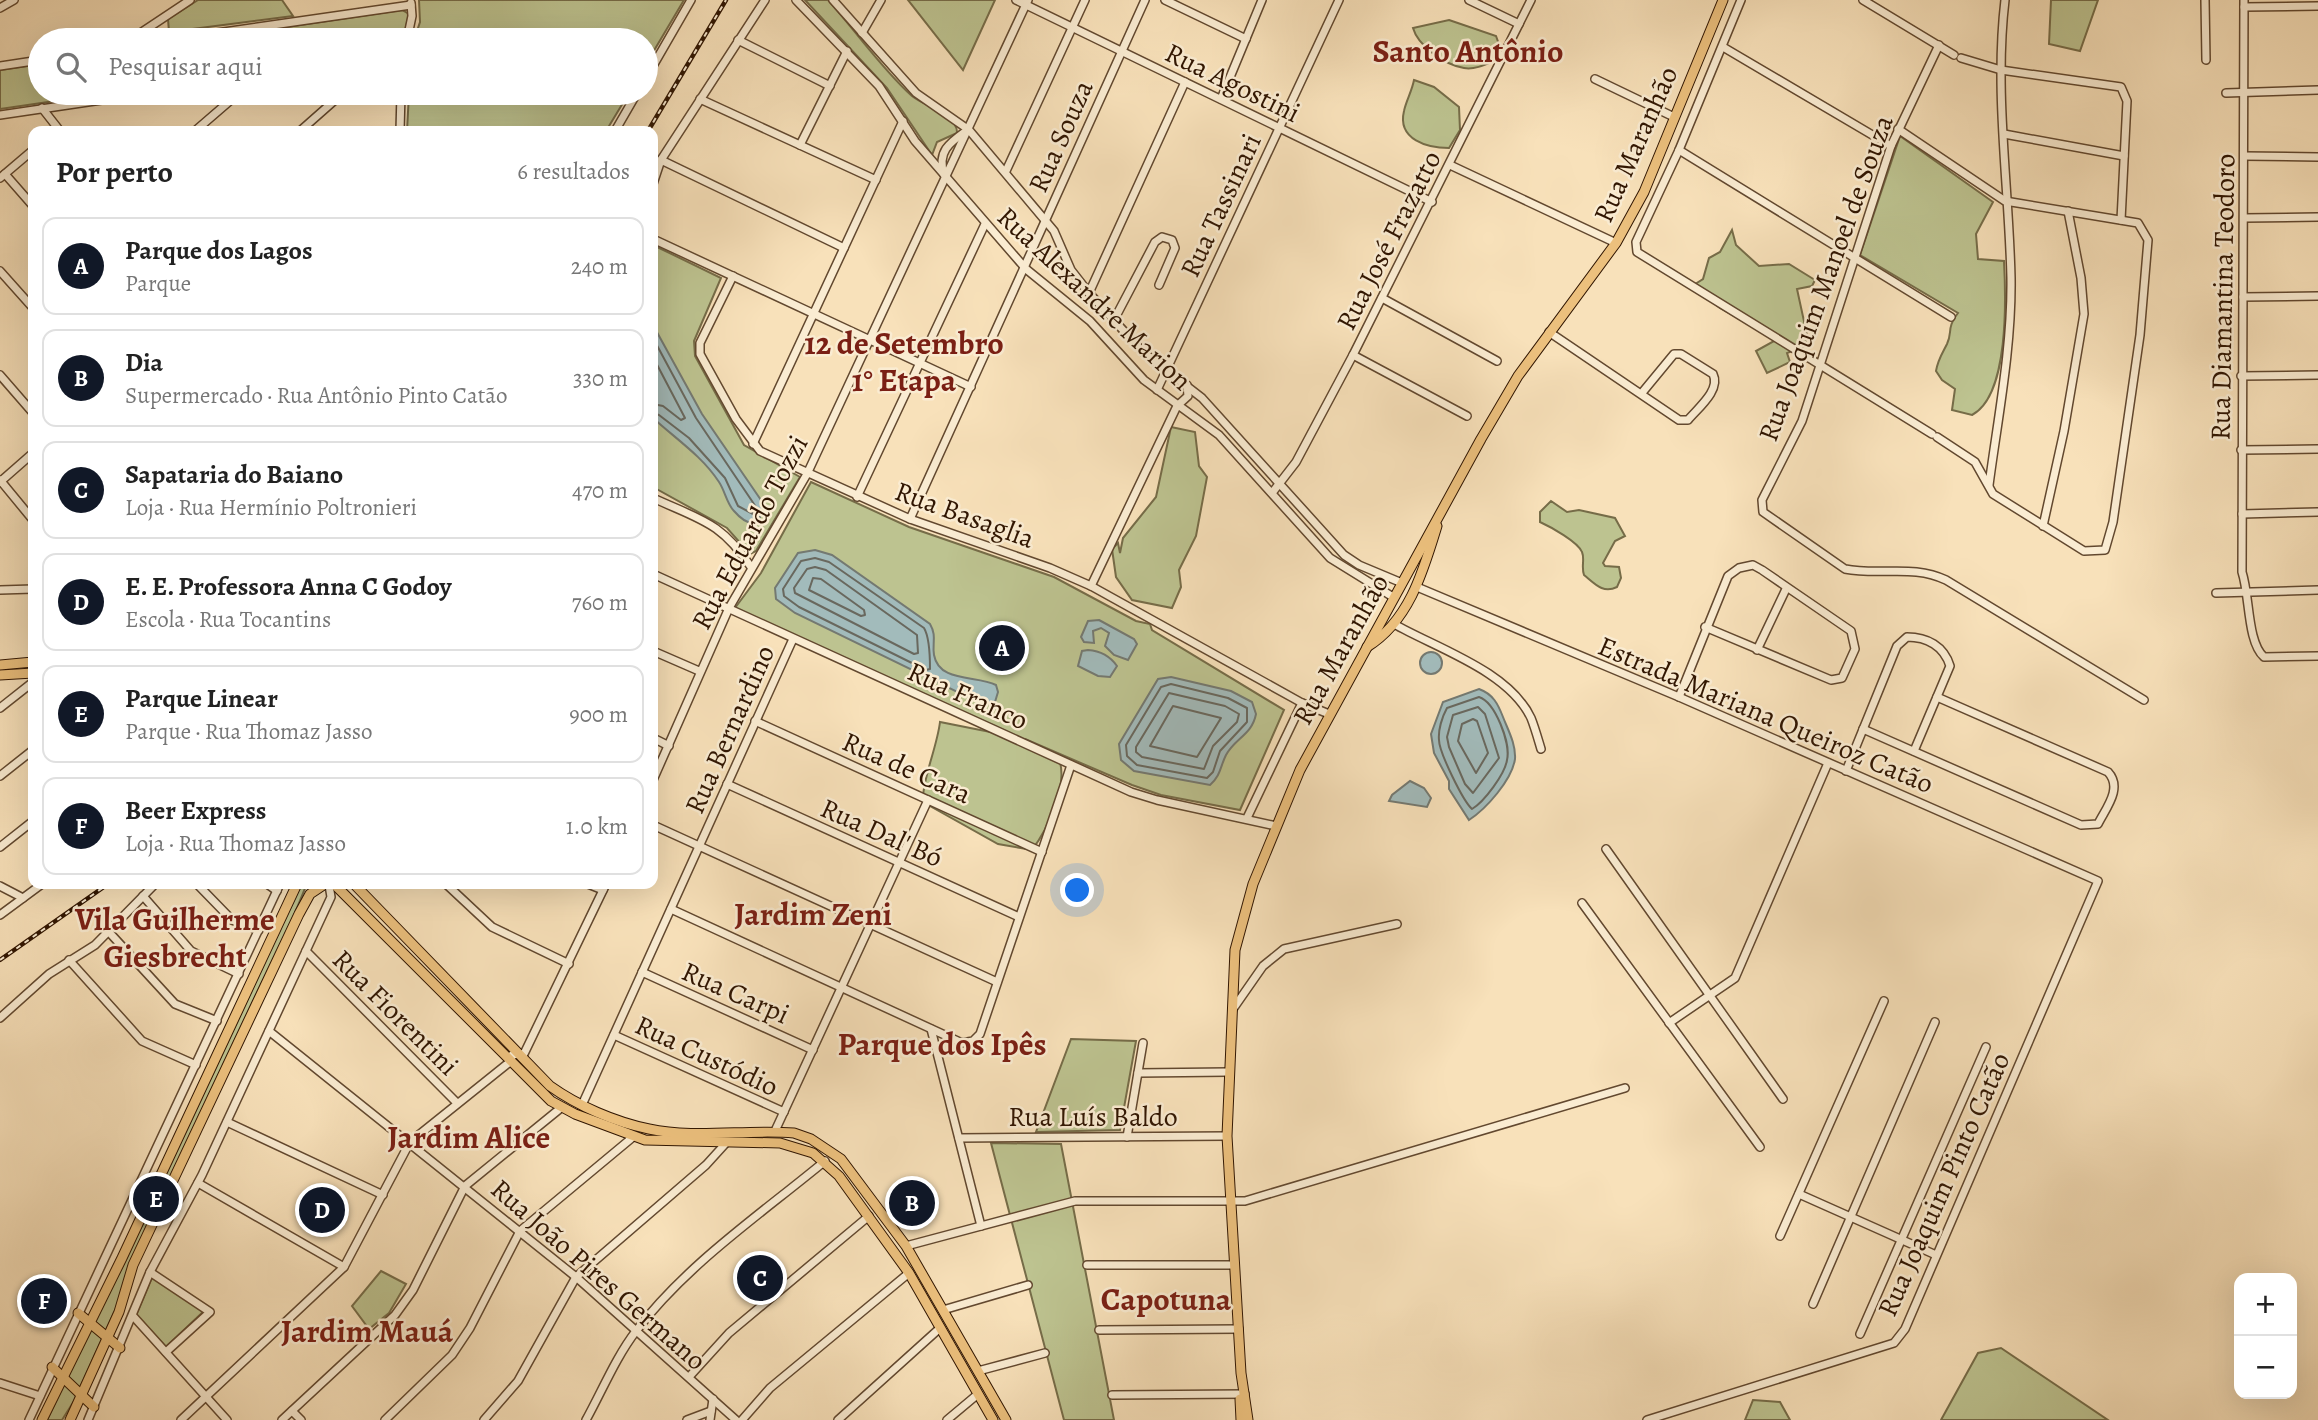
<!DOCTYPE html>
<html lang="pt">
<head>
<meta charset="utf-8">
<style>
  body { margin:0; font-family:Alegreya,serif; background:#f6f6f6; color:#222 }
  .controls { position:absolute; right:21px; bottom:21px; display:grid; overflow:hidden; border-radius:14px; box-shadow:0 7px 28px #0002 }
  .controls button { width:63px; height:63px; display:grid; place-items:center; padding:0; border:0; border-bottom:2px solid #e0e0e0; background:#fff; color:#222; font:35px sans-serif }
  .you { position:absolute; left:1078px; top:891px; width:24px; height:24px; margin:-18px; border:5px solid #fff; border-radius:50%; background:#1a73e8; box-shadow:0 0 0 10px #1a73e833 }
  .badge { display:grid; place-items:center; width:46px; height:46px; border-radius:50%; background:#111827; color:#fff; font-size:23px; font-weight:700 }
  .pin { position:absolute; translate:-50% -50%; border:4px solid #fff; box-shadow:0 2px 7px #0006 }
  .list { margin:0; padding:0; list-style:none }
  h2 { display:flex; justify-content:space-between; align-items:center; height:91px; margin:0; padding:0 28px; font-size:30px }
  h2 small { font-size:23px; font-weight:400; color:#767676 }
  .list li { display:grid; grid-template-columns:46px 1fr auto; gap:21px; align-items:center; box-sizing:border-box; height:98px; margin:0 14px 14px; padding:0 14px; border:2px solid #e0e0e0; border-radius:14px }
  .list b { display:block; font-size:26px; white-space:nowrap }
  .list p { margin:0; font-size:23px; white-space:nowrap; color:#767676 }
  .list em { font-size:23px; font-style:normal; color:#767676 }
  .icon { flex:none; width:38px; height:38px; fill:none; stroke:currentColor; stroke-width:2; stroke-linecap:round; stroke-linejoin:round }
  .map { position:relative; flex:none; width:2318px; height:1420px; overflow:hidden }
  .search { position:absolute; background:#fff; box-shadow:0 7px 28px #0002; left:28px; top:28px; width:630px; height:77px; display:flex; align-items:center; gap:18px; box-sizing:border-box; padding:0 24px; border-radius:38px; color:#767676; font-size:26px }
  .panel { position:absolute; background:#fff; box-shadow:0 7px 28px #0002; left:28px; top:126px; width:630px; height:763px; border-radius:14px }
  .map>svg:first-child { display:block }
  .green { fill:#bdc390; stroke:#766c48; stroke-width:2 }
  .water { fill:#a2bbbb; stroke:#747971; stroke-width:2 }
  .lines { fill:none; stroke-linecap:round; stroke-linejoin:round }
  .shore { stroke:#69685e; stroke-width:2 }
  .minor-casing { stroke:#62482f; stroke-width:10 }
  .major-casing { stroke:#301501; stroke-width:11 }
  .minor { stroke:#faecd2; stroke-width:7 }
  .major { stroke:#ecc07d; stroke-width:9 }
  .rail-casing { stroke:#301501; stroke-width:4.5 }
  .rail { stroke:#faecd2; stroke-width:2; stroke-dasharray:5; stroke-linecap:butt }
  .labels { text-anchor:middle; stroke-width:5; stroke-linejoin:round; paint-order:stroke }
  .street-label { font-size:28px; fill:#301501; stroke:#faecd2 }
  .quarter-label { font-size:32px; font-weight:bold; fill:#7a1f14; stroke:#faecd2 }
</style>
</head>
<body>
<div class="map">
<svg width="2318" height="1420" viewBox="0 0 2318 1420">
  <rect width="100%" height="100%" fill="#f8e1ba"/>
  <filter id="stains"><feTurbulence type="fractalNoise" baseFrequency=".00286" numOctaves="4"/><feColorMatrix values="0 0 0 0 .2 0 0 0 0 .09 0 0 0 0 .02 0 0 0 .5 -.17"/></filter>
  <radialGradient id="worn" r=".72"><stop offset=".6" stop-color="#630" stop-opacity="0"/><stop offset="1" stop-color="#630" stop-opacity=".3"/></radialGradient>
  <g class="green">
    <polygon points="198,0 282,0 293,16 169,32 168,19"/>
    <polygon points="419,0 684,0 646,64 646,40 414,40 420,22"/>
    <path d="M805 0H828C856 31 881 68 912 96 924 106 958 115 957 133L937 142 932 155 887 88Z"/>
    <polygon points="908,0 995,0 963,70"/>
    <polygon points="2051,0 2098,0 2080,51 2049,44"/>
    <polygon points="402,10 409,14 403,40 198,40"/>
    <path d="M1449 20 1496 36 1501 50 1497 60C1487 64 1475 70 1464 68 1445 65 1418 46 1413 28Z"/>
    <polygon points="40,64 40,93 110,93 0,109 0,70"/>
    <path d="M1414 80 1434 87 1459 107 1460 130 1449 148C1428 148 1397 140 1404 111 1406 101 1412 91 1414 80Z"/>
    <polygon points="409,93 629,93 606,131 407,131"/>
    <path d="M1900 136 1993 202 1976 234 1978 259 2004 261C2006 299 2009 395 1972 415L1952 410 1955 389 1942 380 1936 371C1938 359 1942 354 1947 344 1953 331 1946 329 1958 313L1860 255Z"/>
    <polygon points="1732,230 1736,245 1759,266 1789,264 1815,280 1812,286 1797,289 1807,335 1805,346 1787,353 1790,362 1767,373 1756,351 1776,340 1720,308 1692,286 1703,279 1709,258 1720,252"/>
    <polygon points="653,245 721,278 694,341 695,356 744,445 800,477 756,551 750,554 727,528 653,487"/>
    <polygon points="1171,427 1195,432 1199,466 1207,477 1196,536 1179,570 1181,587 1172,608 1132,600 1116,577 1112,549 1118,543 1120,553 1123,538 1156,497"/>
    <path d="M811 482 909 527 1054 577 1136 621 1150 624 1152 630 1284 710 1240 810 1161 795 1132 785 1025 739 1060 762C1067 789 1047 830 1032 850L998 844 930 806 923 798C923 778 937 747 940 722L1021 738 735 608 761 573Z"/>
    <path d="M1551 501 1567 512 1579 510 1615 518 1625 536 1615 541 1603 563 1605 566 1619 567 1621 578 1617 587C1603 594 1595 584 1584 575 1581 567 1585 559 1582 552 1578 542 1551 527 1540 522V512Z"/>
    <polygon points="299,884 306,886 295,913 74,1401 62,1420 47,1420"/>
    <polygon points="1071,1039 1136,1041 1120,1130 1036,1132"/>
    <polygon points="991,1143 1061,1144 1114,1420 1064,1420"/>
    <polygon points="381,1271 406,1284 389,1313 369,1329 352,1306"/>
    <polygon points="152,1277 204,1311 166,1347 136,1315"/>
    <polygon points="2001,1348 2108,1420 1941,1420 1978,1353"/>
    <polygon points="1753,1400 1780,1402 1790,1420 1745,1420"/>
  </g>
  <g class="water">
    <path d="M653 325 702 414 763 503V511L757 523C748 525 740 518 734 511 727 504 725 491 719 482 702 456 676 439 653 418Z"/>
    <path d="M815 550 832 555 930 624C937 636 932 643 934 655 939 683 977 675 996 685L998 692 995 702 984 705 795 613 776 599 775 588 798 553Z"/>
    <polygon points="1099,620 1134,639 1137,644 1128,660 1114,655 1105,646 1109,633 1101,628 1093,631 1094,643 1084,642 1081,637 1088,621"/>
    <path d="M1088 650C1101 651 1110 656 1117 666L1110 677 1098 676 1078 666 1082 651Z"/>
    <circle cx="1431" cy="663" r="11"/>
    <path d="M1171 677 1231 691 1252 702 1256 714C1252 735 1235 738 1226 755 1220 767 1221 775 1210 785L1134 771 1121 760 1119 744 1158 679Z"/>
    <path d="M1479 689C1493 694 1498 704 1503 717 1508 730 1516 744 1515 759 1512 780 1486 809 1469 820L1449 789V781L1434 753 1431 734 1443 702Z"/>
    <polygon points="1410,781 1424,788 1431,798 1427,807 1389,801 1392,795"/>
  </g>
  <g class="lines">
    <g class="shore">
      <polyline points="653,338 696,418 756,507 753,514 738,506 725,478 689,438 659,415 653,413"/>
      <polyline points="653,357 685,418 681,420 663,406 653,404"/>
      <path d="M815 558 829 562 924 628C930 638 930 658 930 669L926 670 799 607 784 596 783 589 801 561Z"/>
      <polygon points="815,567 826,570 917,635 918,653 914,654 795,593 794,588 807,569"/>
      <polygon points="813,578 821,579 864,610 865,615 861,616 809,590"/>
      <polygon points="1171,684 1228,698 1247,708 1247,722 1220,751 1213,772 1207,778 1137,765 1127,756 1126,745 1161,687"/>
      <polygon points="1169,693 1225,706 1239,714 1237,722 1213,746 1204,769 1142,757 1136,752 1136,747"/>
      <path d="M1479 697C1495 702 1511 743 1507 760 1505 774 1484 802 1472 809 1463 801 1439 752 1439 740 1438 730 1442 717 1447 708Z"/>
      <polygon points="1173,706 1221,718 1197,757 1150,746"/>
      <polygon points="1478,707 1485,714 1499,758 1473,793 1465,784 1449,747 1447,737 1453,715"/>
      <polygon points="1473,719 1477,721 1488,753 1476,773 1458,741 1462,724"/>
    </g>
    <defs>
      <g id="minor">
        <polyline points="796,0 879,86 915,141 1026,269 1090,321 1144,380 1219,435 1330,558 1393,597"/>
        <polyline points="833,0 916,93 969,130 1054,231 1071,270 1089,293 1144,353 1202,398 1344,555 1359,565 1402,583"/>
        <polyline points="1016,0 1432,202"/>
        <polyline points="1165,0 1246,39"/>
        <polyline points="1469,0 1519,24"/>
        <polyline points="1741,0 1679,150 1636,242 1637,252 1932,434"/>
        <polyline points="1863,0 1954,55"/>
        <polyline points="2205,0 2206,60"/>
        <path d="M2244 0 2242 572C2250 596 2247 642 2264 657L2318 656"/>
        <polyline points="2244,7 2318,6"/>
        <polyline points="0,8 14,0"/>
        <polyline points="862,33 881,0"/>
        <polyline points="130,40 190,0"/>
        <polyline points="168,40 411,5"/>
        <polyline points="407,40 412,16 411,3"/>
        <polyline points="738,40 830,86"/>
        <path d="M1939 45 1891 146 1802 421 1762 500 1763 512 1845 569C1880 576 1913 564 1946 580L2144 700"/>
        <polyline points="1723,47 1891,146"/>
        <polyline points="1961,58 2001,70 2121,87 2127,101 2121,220"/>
        <polyline points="0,66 40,60"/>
        <polyline points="646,78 691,0"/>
        <polyline points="1595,79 1674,117"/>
        <polyline points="2226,93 2318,90"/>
        <polyline points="700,99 876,180"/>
        <polyline points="1221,99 1262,0"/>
        <polyline points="42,108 60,131"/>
        <polyline points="0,115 149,93"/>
        <polyline points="1898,129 2005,201 2138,223 2148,240 2140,335 2113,522 2105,550 2084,551 1993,494 1975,462 1937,437"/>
        <polyline points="195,131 239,93"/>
        <polyline points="300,131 343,93"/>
        <polyline points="400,131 401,93"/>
        <polyline points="615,131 637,93"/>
        <polyline points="2004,134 2124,156"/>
        <polyline points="800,145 847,51"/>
        <polyline points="1679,150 1951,317"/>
        <polyline points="2244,156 2318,157"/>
        <polyline points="661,160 844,248"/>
        <polyline points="1450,165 1616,243"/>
        <polyline points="1006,171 1085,0"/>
        <polyline points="5,174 33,206"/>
        <path d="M944 174C937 152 949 143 966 131"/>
        <polyline points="0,178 33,150"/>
        <polyline points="653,184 661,160 765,0"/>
        <polyline points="2244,218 2318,217"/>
        <polyline points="653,239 971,387"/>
        <polyline points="0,271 33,308"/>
        <polyline points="733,276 700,343 700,354 736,419 760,451 910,519 1050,568 1091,586 1302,703 1329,714"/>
        <polyline points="1089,293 1185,82"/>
        <polyline points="2243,297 2318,296"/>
        <polyline points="1382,298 1497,361"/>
        <polyline points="1114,320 1155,242 1162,237 1172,240 1175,248 1159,285"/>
        <path d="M1549 332 1679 420H1688C1698 408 1721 390 1713 374L1681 354H1674L1641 394"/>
        <polyline points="1353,355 1467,416"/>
        <polyline points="0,375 33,413"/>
        <polyline points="2241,376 2318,375"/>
        <polyline points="1157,390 1339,0"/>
        <polyline points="753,444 903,121"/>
        <polyline points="2241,450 2318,449"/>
        <polyline points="0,480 33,520"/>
        <polyline points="0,482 33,453"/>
        <path d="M1989 485C1998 417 2012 347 2011 278 2009 186 1994 92 2005 0"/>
        <polyline points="1272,493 1296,462 1353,355 1531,0"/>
        <polyline points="857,497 985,224"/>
        <path d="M653 498C701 520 721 522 751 567"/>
        <polyline points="2242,514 2318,512"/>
        <path d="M910 519C990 346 1066 173 1145 0"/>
        <polyline points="2043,526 2064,431 2084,314 2081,278 2068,211"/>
        <polyline points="653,574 1131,792 1157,800 1276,826"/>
        <polyline points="1091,586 1177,406 1188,396 1187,385"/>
        <polyline points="1417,587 1679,697 2098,881 1905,1329 1894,1343 1647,1420"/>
        <polyline points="0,590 33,589"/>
        <polyline points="2216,593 2318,590"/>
        <path d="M1394 624C1436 648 1509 671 1531 718 1535 728 1538 739 1541 749"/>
        <polyline points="1757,650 1786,589"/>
        <polyline points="653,651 699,671"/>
        <polyline points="1679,697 1728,576 1739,568 1753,565 1762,570 1851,631 1855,649 1842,678 1831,680 1705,627"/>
        <polyline points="0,708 33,682"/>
        <polyline points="755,721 1042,852"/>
        <path d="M1863 729 2081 825 2098 824C2106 808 2123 788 2108 772L1937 697"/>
        <polyline points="653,738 669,746"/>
        <path d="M1846 771 1897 646 1907 637C1927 637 1944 646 1950 666L1914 751"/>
        <polyline points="0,776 33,750"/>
        <polyline points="653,780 729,608 807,474 1028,0"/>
        <polyline points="727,784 1019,917"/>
        <polyline points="1247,818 1302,703"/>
        <polyline points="653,825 997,982"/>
        <polyline points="0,847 33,821"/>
        <polyline points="1606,849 1783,1099"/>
        <polyline points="197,884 232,920 259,930"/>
        <polyline points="267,884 277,891"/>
        <polyline points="446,884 492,927 569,964"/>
        <polyline points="588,884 603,890"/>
        <polyline points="0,886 23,898"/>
        <polyline points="143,896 191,951 239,974"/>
        <polyline points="1582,903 1760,1147"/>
        <polyline points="671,909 962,1043 973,1041 980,1034 1071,765"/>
        <polyline points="0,915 42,884"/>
        <polyline points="108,931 175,1004 217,1021"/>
        <polyline points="306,951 457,1103"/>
        <polyline points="69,960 142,1041 196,1065"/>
        <polyline points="642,972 813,1050"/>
        <polyline points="1233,1009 1263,966 1284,949 1397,924"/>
        <polyline points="0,1018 49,974 95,945 155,884"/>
        <polyline points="1669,1023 1735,978 1828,763"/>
        <polyline points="931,1029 981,1226"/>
        <polyline points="269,1031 576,1277 736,1420"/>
        <polyline points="614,1035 784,1112"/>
        <polyline points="522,1058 606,884"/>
        <polyline points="1138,1073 1228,1072"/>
        <polyline points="582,1105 793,639"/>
        <polyline points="227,1122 383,1195"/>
        <polyline points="775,1131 928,800"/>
        <polyline points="1127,1137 1143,1043"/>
        <polyline points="959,1138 1227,1136"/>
        <polyline points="198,1183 344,1267"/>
        <polyline points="1799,1194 1936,1255"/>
        <polyline points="1780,1236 1884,1001"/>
        <polyline points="906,1246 1075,1201 1245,1201 1625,1088"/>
        <polyline points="1087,1265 1234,1265"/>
        <polyline points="150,1272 210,1312 166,1352"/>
        <polyline points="1813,1304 1935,1022"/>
        <polyline points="943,1310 1028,1285"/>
        <polyline points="133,1316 227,1420"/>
        <polyline points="1099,1330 1239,1329"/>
        <polyline points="1860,1334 1986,1047"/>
        <polyline points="978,1371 1045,1353"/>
        <polyline points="689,1377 729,1333 869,1216"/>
        <polyline points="0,1383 40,1396"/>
        <polyline points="1112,1395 1245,1394"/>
        <polyline points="292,1411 301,1420"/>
        <polyline points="29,1420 280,884"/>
        <polyline points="88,1420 150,1272 202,1175 331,897 329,885"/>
        <polyline points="181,1420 344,1267 410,1142 511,1061 512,1055 521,1054"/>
        <polyline points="282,1420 395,1315 413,1290 465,1186 562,1107"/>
        <polyline points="385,1420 452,1355 470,1328 520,1231 633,1137"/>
        <polyline points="484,1420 518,1381 576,1277 706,1165 726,1143"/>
        <path d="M586 1420C602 1391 616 1357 636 1331 687 1264 761 1214 825 1161"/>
        <polyline points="687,1420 711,1411"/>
        <polyline points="710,1420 713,1399"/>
        <polyline points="742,1420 770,1388 909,1273"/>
        <polyline points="838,1420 940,1328"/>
        <polyline points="947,1420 978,1394"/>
      </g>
      <g id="major">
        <path d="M1367 647C1409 621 1423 572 1437 526"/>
        <polyline points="0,665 33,662"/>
        <polyline points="0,675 33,673"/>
        <polyline points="334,884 551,1101 575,1114 645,1140 780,1143 813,1153 839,1176 909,1273 993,1420"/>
        <path d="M354 884 550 1086C578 1106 615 1122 649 1129 695 1139 747 1129 794 1133L811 1139 841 1159 906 1246 1006 1420"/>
        <polyline points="78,1313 120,1348"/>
        <polyline points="52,1367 94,1407"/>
        <polyline points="1240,1399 1241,1420"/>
        <polyline points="42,1420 122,1258 297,884"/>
        <polyline points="70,1420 119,1312 133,1265 299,914 310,894 322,886"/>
        <polyline points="1248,1420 1241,1373 1227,1136 1235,950 1253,884 1300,770 1481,439 1518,376 1616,243 1644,192 1723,0"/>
      </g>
    </defs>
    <use href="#minor" class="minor-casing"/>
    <use href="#major" class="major-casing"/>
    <use href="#minor" class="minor"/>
    <use href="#major" class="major"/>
    <defs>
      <g id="rail">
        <polyline points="648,131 726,0"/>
        <polyline points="0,960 108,884"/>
      </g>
    </defs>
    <use href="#rail" class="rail-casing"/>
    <use href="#rail" class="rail"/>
  </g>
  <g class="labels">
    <g class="street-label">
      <text transform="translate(1233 82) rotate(26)" y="10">Rua Agostini</text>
      <text transform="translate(1060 136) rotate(-66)" y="10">Rua Souza</text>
      <text transform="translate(1635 144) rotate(-66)" y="10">Rua Maranhão</text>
      <text transform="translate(1220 205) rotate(-65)" y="10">Rua Tassinari</text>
      <text transform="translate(1388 240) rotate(-63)" y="10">Rua José Frazatto</text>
      <text transform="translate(1825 278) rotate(-70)" y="10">Rua Joaquim Manoel de Souza</text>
      <text transform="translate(2222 297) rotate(-89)" y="10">Rua Diamantina Teodoro</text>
      <text transform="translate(1095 298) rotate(43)" y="10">Rua Alexandre Marion</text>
      <text transform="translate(965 514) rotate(20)" y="10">Rua Basaglia</text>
      <text transform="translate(749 532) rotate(-62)" y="10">Rua Eduardo Tozzi</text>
      <text transform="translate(1340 649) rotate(-61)" y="10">Rua Maranhão</text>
      <text transform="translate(968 695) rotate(24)" y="10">Rua Franco</text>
      <text transform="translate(1766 714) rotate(23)" y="10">Estrada Mariana Queiroz Catão</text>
      <text transform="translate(729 729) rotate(-66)" y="10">Rua Bernardino</text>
      <text transform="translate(907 767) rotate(24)" y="10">Rua de Cara</text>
      <text transform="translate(882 832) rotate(24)" y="10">Rua Dal' Bó</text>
      <text transform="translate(736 992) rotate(24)" y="10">Rua Carpi</text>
      <text transform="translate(396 1012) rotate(45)" y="10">Rua Fiorentini</text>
      <text transform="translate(707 1055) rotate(25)" y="10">Rua Custódio</text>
      <text x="1093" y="1126">Rua Luís Baldo</text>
      <text transform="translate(1943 1184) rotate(-66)" y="10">Rua Joaquim Pinto Catão</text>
      <text transform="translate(599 1274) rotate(41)" y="10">Rua João Pires Germano</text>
    </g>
    <g class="quarter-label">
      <text x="1468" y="62">Santo Antônio</text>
      <text x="904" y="354">12 de Setembro<tspan x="904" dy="37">1° Etapa</tspan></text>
      <text x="813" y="925">Jardim Zeni</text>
      <text x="175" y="930">Vila Guilherme<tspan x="175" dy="37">Giesbrecht</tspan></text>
      <text x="942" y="1055">Parque dos Ipês</text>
      <text x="469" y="1148">Jardim Alice</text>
      <text x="1166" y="1310">Capotuna</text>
      <text x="367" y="1342">Jardim Mauá</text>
    </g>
  </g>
  <rect width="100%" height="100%" filter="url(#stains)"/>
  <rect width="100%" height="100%" fill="url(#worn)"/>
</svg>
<div class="controls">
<button>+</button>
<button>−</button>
</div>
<div class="you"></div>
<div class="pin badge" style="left:1002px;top:648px">A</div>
<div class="pin badge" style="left:912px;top:1203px">B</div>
<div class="pin badge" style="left:760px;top:1278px">C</div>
<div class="pin badge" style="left:322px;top:1210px">D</div>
<div class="pin badge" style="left:156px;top:1199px">E</div>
<div class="pin badge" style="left:44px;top:1301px">F</div>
<div class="search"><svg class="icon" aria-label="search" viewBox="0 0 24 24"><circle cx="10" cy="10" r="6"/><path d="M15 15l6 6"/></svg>Pesquisar aqui</div>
<section class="panel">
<h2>Por perto<small>6 resultados</small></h2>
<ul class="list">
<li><span class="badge">A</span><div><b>Parque dos Lagos</b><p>Parque</p></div><em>240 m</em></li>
<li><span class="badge">B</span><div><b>Dia</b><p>Supermercado · Rua Antônio Pinto Catão</p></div><em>330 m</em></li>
<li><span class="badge">C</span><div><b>Sapataria do Baiano</b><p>Loja · Rua Hermínio Poltronieri</p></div><em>470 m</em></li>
<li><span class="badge">D</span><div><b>E. E. Professora Anna C Godoy</b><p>Escola · Rua Tocantins</p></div><em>760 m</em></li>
<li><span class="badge">E</span><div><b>Parque Linear</b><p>Parque · Rua Thomaz Jasso</p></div><em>900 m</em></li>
<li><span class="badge">F</span><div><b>Beer Express</b><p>Loja · Rua Thomaz Jasso</p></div><em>1.0 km</em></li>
</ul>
</section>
</div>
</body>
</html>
